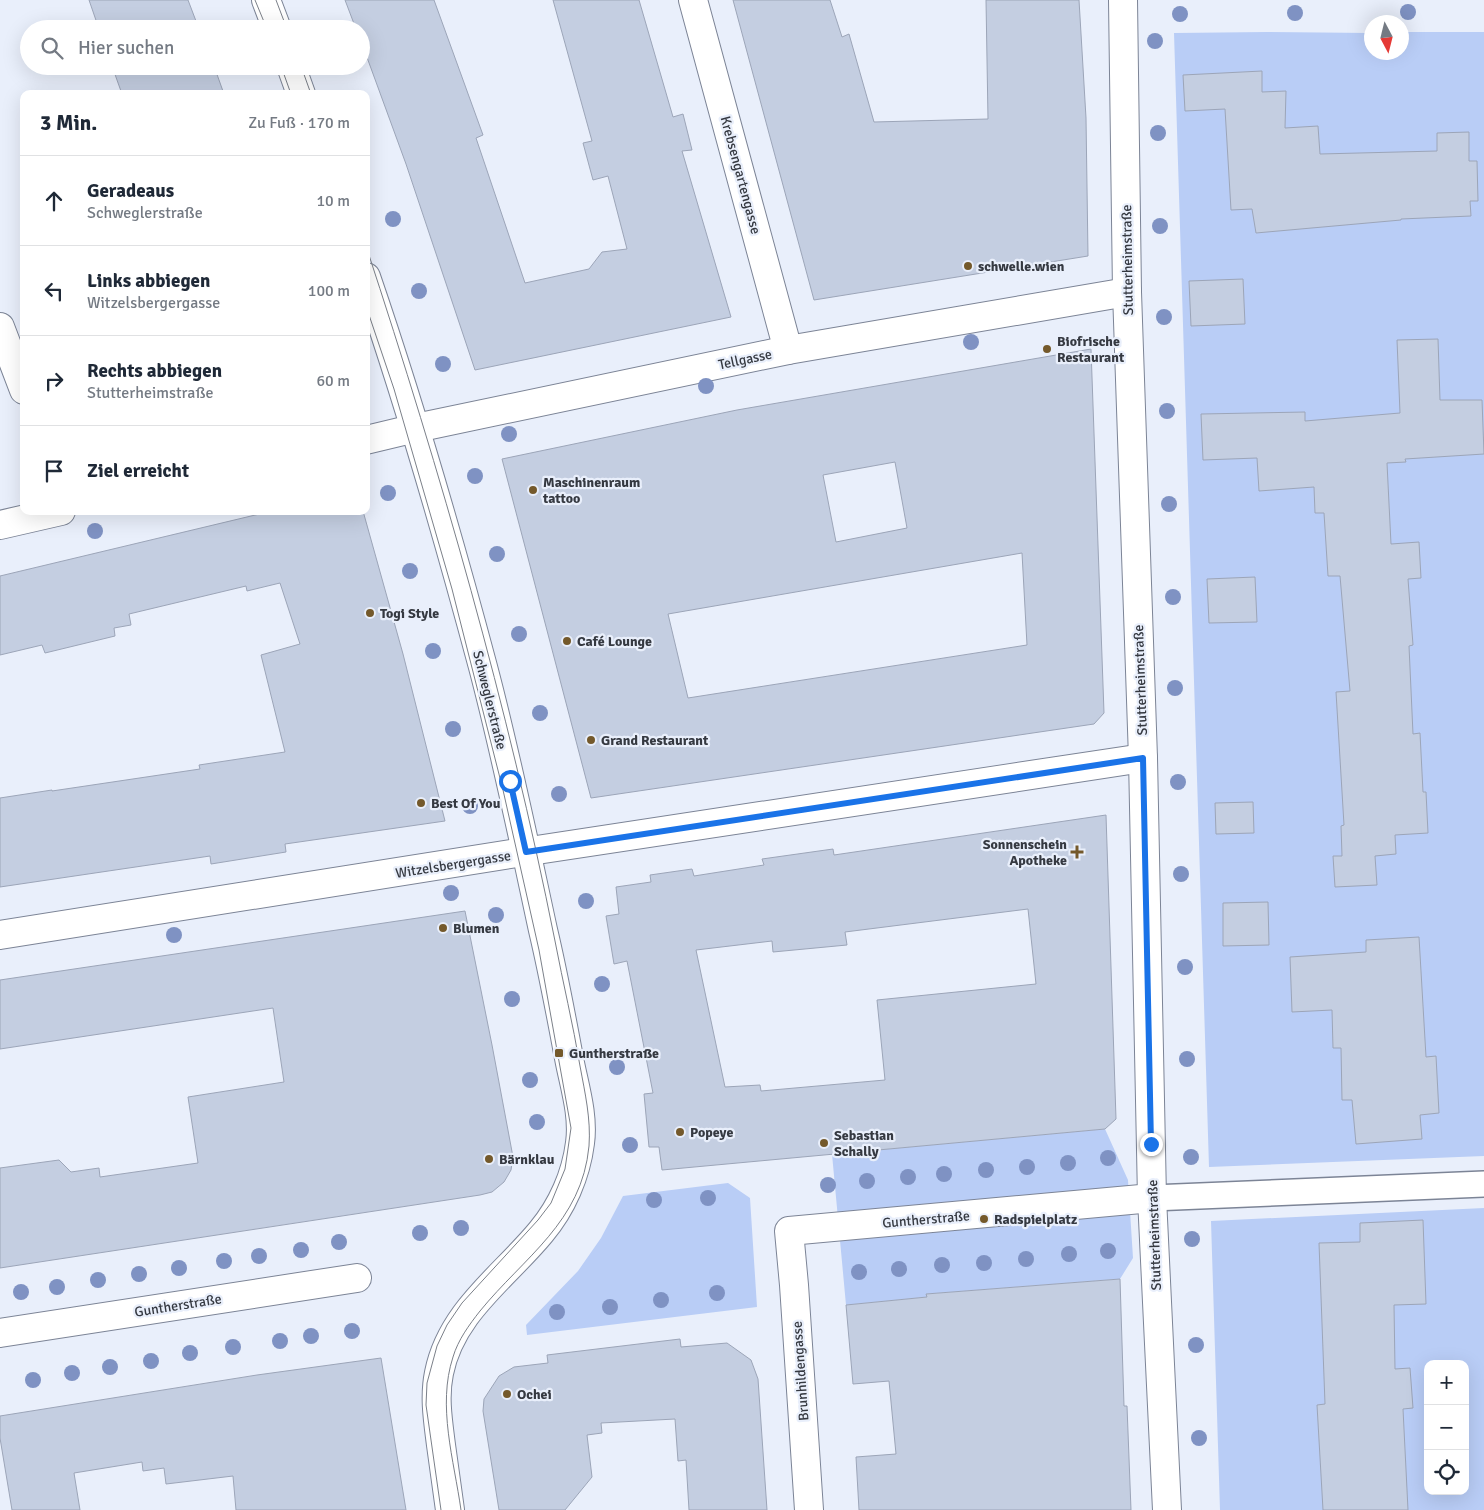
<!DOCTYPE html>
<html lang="de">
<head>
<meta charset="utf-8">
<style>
  body { margin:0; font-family:Signika,sans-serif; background:#f6f6f7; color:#1f2937 }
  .controls { position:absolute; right:15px; bottom:15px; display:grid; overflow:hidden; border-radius:10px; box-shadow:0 5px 20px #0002 }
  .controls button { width:45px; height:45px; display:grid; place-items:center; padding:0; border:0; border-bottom:1px solid #e0e1e3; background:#fff; color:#1f2937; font:25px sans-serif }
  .compass { position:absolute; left:1364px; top:15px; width:45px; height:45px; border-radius:50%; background:#fff; box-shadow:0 5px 20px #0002; rotate:173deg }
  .stop { position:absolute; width:15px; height:15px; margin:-11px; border:4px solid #1a73e8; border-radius:50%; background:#fff }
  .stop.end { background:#1a73e8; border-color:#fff; box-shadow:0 1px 5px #0008 }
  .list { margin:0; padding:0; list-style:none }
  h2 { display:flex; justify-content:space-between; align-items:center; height:65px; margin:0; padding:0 20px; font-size:21px }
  h2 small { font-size:16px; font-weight:400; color:#747a83 }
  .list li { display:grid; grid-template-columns:32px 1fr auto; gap:15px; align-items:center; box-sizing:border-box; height:90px; padding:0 20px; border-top:1px solid #e0e1e3 }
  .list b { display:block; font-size:19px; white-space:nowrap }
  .list p { margin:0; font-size:16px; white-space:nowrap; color:#747a83 }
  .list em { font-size:16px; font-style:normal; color:#747a83 }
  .icon { flex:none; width:28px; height:28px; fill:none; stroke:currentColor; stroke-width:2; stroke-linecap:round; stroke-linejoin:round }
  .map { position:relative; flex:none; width:1484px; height:1510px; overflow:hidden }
  .search { position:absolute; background:#fff; box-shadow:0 5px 20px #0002; left:20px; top:20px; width:350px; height:55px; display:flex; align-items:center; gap:12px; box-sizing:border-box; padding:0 18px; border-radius:28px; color:#747a83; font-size:19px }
  .panel { position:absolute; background:#fff; box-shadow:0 5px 20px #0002; left:20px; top:90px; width:350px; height:425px; border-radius:10px }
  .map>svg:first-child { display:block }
  .green { fill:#b9cdf6; fill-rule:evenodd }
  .building { fill:#c4cee1; stroke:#9ca5b8; fill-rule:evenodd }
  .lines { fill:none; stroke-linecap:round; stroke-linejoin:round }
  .lane-casing { stroke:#7c8496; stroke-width:28 }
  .street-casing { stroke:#7c8496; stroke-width:30 }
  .secondary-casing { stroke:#7c8496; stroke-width:30 }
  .lane { stroke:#fff; stroke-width:25 }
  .street { stroke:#fff; stroke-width:28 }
  .secondary { stroke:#fff; stroke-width:28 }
  .tram { stroke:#7b8089; stroke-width:1 }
  .tree { fill:#7f92c3 }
  .route { stroke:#1a73e8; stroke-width:6 }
  .poi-dot { fill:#74592b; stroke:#e9effb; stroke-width:2 }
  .labels { text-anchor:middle; stroke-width:4.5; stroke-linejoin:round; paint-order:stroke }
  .street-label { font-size:14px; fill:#353941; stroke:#e9effb }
  .poi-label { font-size:14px; font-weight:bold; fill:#353941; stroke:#e9effb; text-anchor:start }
</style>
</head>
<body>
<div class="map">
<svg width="1484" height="1510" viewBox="0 0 1484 1510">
  <rect width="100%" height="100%" fill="#e9effb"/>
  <g class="green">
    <polygon points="1267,32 1371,33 1372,52 1402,52 1402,32 1484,32 1484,1156 1209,1167 1174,33"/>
    <polygon points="1105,1129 1128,1180 1133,1258 1120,1279 927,1294 927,1297 846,1305 832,1154"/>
    <polygon points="728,1183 750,1198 757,1307 527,1335 526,1325 578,1271 601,1238 623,1196"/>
    <path d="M1484 1208V1510H1220L1211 1221ZM1428 1364H1465V1491H1428Z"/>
  </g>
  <g class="building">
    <polygon points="89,0 188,0 199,29 99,29"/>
    <polygon points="345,0 434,0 483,135 476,138 525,283 589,269 602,252 627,249 608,176 593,180 583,143 592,141 553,0 639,0 673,117 683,114 692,150 682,151 731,317 475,370 406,164 361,41 361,29 356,29"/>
    <polygon points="733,0 830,0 842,37 849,34 874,122 988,119 986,0 1079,0 1086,118 1088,256 814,300"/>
    <polygon points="112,66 214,66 224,94 122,94"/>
    <polygon points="1262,71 1262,92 1286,91 1285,128 1318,126 1320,154 1437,151 1437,133 1469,132 1469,161 1477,161 1478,201 1470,201 1471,216 1401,219 1401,220 1256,233 1252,209 1231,210 1225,109 1185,111 1183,75"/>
    <polygon points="1243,279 1245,324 1191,326 1189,281"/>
    <polygon points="1438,339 1440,400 1482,400 1484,454 1405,459 1406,462 1387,463 1391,544 1419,542 1421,578 1408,579 1413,645 1409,646 1413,734 1420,733 1423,792 1426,792 1428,833 1395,835 1396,854 1375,856 1377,885 1335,887 1333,856 1342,856 1341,826 1344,825 1336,692 1350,691 1340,576 1328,576 1324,513 1315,513 1314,487 1259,491 1257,458 1203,460 1201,414 1305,412 1305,421 1400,413 1397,340"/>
    <path d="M1091 349 1104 713 1094 724 591 798 502 459 737 410ZM895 462 907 528 836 542 823 475ZM1022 553 1027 645 688 698 668 614Z"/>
    <polygon points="272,511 363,511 403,654 445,821 285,844 286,852 211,864 210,856 0,887 0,798 52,790 52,791 200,769 199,765 285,752 261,655 300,644 280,583 247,591 246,586 129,614 131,625 114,628 115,636 45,653 42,645 0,655 0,576"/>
    <polygon points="1255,577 1257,622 1209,623 1207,579"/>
    <polygon points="1253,802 1254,833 1216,834 1215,803"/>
    <path d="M1106 815 1116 1119 1105 1129 662 1170 659 1147H649L644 1094 653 1093 627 961 614 964 606 916 619 914 616 887 651 882 650 875 692 869 694 876 764 865 762 859 833 849 834 855ZM1028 909 1036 984 877 1000 885 1080 761 1091 760 1085 725 1087 696 950 772 941 773 952 847 945 845 932Z"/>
    <polygon points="1268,902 1269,945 1223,946 1223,903"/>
    <polygon points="465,911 492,1045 513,1157 511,1170 504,1182 492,1192 480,1195 0,1268 0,1168 59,1160 71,1172 99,1168 100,1177 198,1163 188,1097 284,1082 273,1008 0,1049 0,980"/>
    <polygon points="1419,937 1426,1057 1436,1056 1439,1113 1420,1115 1422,1139 1356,1144 1352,1100 1342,1100 1341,1048 1333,1048 1332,1010 1292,1012 1290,957 1366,952 1366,940"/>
    <polygon points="1423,1220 1426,1304 1394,1305 1395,1369 1410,1368 1413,1408 1403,1409 1408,1510 1323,1510 1317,1405 1325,1404 1319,1243 1360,1242 1360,1223"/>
    <polygon points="1120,1279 1124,1406 1127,1406 1131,1510 859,1510 856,1457 896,1454 889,1381 853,1384 846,1305 927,1297 926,1294"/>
    <polygon points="680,1339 681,1347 727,1343 751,1360 758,1379 767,1510 689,1510 686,1460 678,1461 675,1419 601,1423 602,1433 587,1435 592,1477 565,1510 499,1510 483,1411 484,1399 499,1376 514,1367 548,1363 547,1355"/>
    <polygon points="381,1358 406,1510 236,1510 233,1476 166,1484 164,1468 143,1471 142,1462 74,1473 80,1510 12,1510 0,1438 0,1416 257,1375"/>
  </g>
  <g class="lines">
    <defs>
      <polyline id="lane" points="1152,1198 1484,1184"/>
      <g id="street">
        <polyline points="693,0 788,350"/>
        <polyline points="1123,0 1127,292 1143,758 1152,1198 1167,1510"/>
        <polyline points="0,327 24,390"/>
        <polyline points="366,440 416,428 788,350 1127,292"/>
        <polyline points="0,525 61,511"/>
        <polyline points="0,935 517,853 1143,758"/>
        <polyline points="0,1333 357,1278"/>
        <polyline points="809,1510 794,1285 789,1231 1152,1198"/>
      </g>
      <g id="secondary">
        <polyline points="266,0 277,29"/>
        <polyline points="291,66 301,94"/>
        <path d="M366 277C410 405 448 536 483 667 506 754 524 842 543 930 553 972 561 1015 569 1058 574 1085 584 1115 580 1143 576 1175 562 1207 541 1232 504 1277 451 1312 439 1373 434 1397 438 1421 441 1445 444 1467 447 1488 450 1510"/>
      </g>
    </defs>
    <use href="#lane" class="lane-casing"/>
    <use href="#street" class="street-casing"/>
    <use href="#secondary" class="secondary-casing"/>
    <use href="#lane" class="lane"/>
    <use href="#street" class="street"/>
    <use href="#secondary" class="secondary"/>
    <g class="tram">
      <polyline points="255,0 267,29"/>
      <polyline points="276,0 287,29"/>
      <polyline points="281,66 291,94"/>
      <polyline points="301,66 311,94"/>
      <path d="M366 246C441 474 508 705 555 941 563 983 573 1024 580 1066 585 1093 591 1119 589 1146 582 1222 524 1257 480 1311 469 1325 458 1340 453 1357 437 1406 454 1460 461 1510"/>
      <polyline points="366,306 394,389 452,589 503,790 539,950 571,1128 565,1169 551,1203 538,1220 462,1303 447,1325 437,1346 427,1383 426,1405 441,1510"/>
    </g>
  </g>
  <g class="tree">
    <circle cx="1408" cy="12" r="8"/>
    <circle cx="1295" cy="13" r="8"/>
    <circle cx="1180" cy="14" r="8"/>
    <circle cx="1155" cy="41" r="8"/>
    <circle cx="1158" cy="133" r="8"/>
    <circle cx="393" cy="219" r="8"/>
    <circle cx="1160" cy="226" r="8"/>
    <circle cx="419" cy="291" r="8"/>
    <circle cx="1164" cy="317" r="8"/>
    <circle cx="971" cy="342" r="8"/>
    <circle cx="443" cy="364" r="8"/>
    <circle cx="706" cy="386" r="8"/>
    <circle cx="1167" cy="411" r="8"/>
    <circle cx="509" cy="434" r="8"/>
    <circle cx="475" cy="476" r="8"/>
    <circle cx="388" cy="493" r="8"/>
    <circle cx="1169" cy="504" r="8"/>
    <circle cx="95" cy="531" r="8"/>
    <circle cx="497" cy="554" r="8"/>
    <circle cx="410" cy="571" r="8"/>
    <circle cx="1173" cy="597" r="8"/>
    <circle cx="519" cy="634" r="8"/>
    <circle cx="433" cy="651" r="8"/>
    <circle cx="1175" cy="688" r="8"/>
    <circle cx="540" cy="713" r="8"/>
    <circle cx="453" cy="729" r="8"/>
    <circle cx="1178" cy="782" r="8"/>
    <circle cx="559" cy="794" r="8"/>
    <circle cx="470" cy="806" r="8"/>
    <circle cx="1181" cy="874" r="8"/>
    <circle cx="451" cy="893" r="8"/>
    <circle cx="586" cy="901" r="8"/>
    <circle cx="496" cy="915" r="8"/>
    <circle cx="174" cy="935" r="8"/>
    <circle cx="1185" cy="967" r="8"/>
    <circle cx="602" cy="984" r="8"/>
    <circle cx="512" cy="999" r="8"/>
    <circle cx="1187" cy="1059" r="8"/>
    <circle cx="617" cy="1067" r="8"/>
    <circle cx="530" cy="1080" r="8"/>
    <circle cx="537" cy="1122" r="8"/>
    <circle cx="630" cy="1145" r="8"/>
    <circle cx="1191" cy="1157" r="8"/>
    <circle cx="1108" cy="1158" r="8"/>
    <circle cx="1068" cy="1163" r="8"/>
    <circle cx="1027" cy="1167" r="8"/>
    <circle cx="986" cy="1170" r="8"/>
    <circle cx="944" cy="1174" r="8"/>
    <circle cx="908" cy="1177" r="8"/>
    <circle cx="867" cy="1181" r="8"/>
    <circle cx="828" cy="1185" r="8"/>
    <circle cx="708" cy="1198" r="8"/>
    <circle cx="654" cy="1200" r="8"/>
    <circle cx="461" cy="1228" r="8"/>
    <circle cx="420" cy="1233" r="8"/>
    <circle cx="1192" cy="1239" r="8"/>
    <circle cx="339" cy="1242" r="8"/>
    <circle cx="301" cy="1250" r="8"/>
    <circle cx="1108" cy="1251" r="8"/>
    <circle cx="1069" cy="1254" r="8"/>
    <circle cx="259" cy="1256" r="8"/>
    <circle cx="1026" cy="1259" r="8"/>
    <circle cx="224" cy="1261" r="8"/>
    <circle cx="984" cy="1263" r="8"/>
    <circle cx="942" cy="1265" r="8"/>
    <circle cx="179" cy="1268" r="8"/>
    <circle cx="899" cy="1269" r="8"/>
    <circle cx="859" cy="1272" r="8"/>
    <circle cx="139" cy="1274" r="8"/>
    <circle cx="98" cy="1280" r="8"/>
    <circle cx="57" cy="1287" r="8"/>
    <circle cx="21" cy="1292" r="8"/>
    <circle cx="717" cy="1293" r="8"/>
    <circle cx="661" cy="1300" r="8"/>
    <circle cx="610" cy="1307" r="8"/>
    <circle cx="557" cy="1312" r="8"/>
    <circle cx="352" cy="1331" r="8"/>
    <circle cx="311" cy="1336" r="8"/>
    <circle cx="280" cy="1341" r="8"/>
    <circle cx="1196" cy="1345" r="8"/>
    <circle cx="233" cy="1347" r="8"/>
    <circle cx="190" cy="1353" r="8"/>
    <circle cx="151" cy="1361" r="8"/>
    <circle cx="110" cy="1367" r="8"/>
    <circle cx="72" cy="1373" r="8"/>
    <circle cx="33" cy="1380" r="8"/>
    <circle cx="1199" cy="1438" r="8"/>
  </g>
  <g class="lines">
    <polyline class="route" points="510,781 526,852 1143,758 1151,1144"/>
  </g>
  <g class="poi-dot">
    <circle cx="968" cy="266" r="5"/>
    <circle cx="1047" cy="349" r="5"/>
    <circle cx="533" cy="490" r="5"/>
    <circle cx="370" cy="613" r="5"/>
    <circle cx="567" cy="641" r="5"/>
    <circle cx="591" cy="740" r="5"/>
    <circle cx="421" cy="803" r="5"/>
    <path d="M1074.5 844.5h5v5h5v5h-5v5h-5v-5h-5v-5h5z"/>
    <circle cx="443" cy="928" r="5"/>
    <rect x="554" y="1048" width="10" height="10" rx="2.5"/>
    <circle cx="680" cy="1132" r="5"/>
    <circle cx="824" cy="1143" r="5"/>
    <circle cx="489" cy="1159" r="5"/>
    <circle cx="984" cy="1219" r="5"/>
    <circle cx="507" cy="1394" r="5"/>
  </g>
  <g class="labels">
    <g class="street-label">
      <text transform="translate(741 175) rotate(75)" y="5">Krebsengartengasse</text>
      <text transform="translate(1127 260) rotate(-91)" y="5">Stutterheimstraße</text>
      <text transform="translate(745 359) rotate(-12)" y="5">Tellgasse</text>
      <text transform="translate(1140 680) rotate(-92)" y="5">Stutterheimstraße</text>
      <text transform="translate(490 700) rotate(76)" y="5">Schweglerstraße</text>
      <text transform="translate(453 864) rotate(-9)" y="5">Witzelsbergergasse</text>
      <text transform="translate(926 1219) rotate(-5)" y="5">Guntherstraße</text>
      <text transform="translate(1154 1235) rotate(-92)" y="5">Stutterheimstraße</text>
      <text transform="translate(178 1305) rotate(-9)" y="5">Guntherstraße</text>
      <text transform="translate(800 1371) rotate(-94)" y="5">Brunhildengasse</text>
    </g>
    <g class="poi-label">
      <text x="978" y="271">schwelle.wien</text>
      <text x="1057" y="346">Biofrische<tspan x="1057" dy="16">Restaurant</tspan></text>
      <text x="543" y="487">Maschinenraum<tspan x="543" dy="16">tattoo</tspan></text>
      <text x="380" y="618">Togi Style</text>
      <text x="577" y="646">Café Lounge</text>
      <text x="601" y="745">Grand Restaurant</text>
      <text x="431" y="808">Best Of You</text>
      <text x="1067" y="849" text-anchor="end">Sonnenschein<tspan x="1067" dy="16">Apotheke</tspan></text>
      <text x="453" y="933">Blumen</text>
      <text x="569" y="1058">Guntherstraße</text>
      <text x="690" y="1137">Popeye</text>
      <text x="834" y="1140">Sebastian<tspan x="834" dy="16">Schally</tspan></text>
      <text x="499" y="1164">Bärnklau</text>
      <text x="994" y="1224">Radspielplatz</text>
      <text x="517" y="1399">Ochei</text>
    </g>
  </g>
</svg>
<div class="controls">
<button>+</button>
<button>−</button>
<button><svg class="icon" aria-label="locate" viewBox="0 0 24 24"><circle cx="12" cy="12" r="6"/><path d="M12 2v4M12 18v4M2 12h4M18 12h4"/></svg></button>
</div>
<svg class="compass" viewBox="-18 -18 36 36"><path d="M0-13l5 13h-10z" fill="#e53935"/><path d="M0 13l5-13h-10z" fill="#747a83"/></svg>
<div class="stop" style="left:510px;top:781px"></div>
<div class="stop end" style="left:1151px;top:1144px"></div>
<div class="search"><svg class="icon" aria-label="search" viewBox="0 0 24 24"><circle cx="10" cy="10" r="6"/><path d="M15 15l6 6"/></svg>Hier suchen</div>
<section class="panel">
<h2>3 Min.<small>Zu Fuß · 170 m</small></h2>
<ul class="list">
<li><svg class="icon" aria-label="ahead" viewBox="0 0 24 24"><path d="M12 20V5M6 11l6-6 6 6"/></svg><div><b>Geradeaus</b><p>Schweglerstraße</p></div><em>10 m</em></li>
<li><svg class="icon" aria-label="left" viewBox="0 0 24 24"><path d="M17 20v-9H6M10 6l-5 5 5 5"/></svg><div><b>Links abbiegen</b><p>Witzelsbergergasse</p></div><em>100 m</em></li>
<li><svg class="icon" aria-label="right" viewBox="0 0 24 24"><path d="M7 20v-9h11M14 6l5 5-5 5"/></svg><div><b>Rechts abbiegen</b><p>Stutterheimstraße</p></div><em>60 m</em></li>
<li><svg class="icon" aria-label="arrive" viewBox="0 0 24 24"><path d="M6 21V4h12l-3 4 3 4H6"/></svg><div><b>Ziel erreicht</b></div></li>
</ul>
</section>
</div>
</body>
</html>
